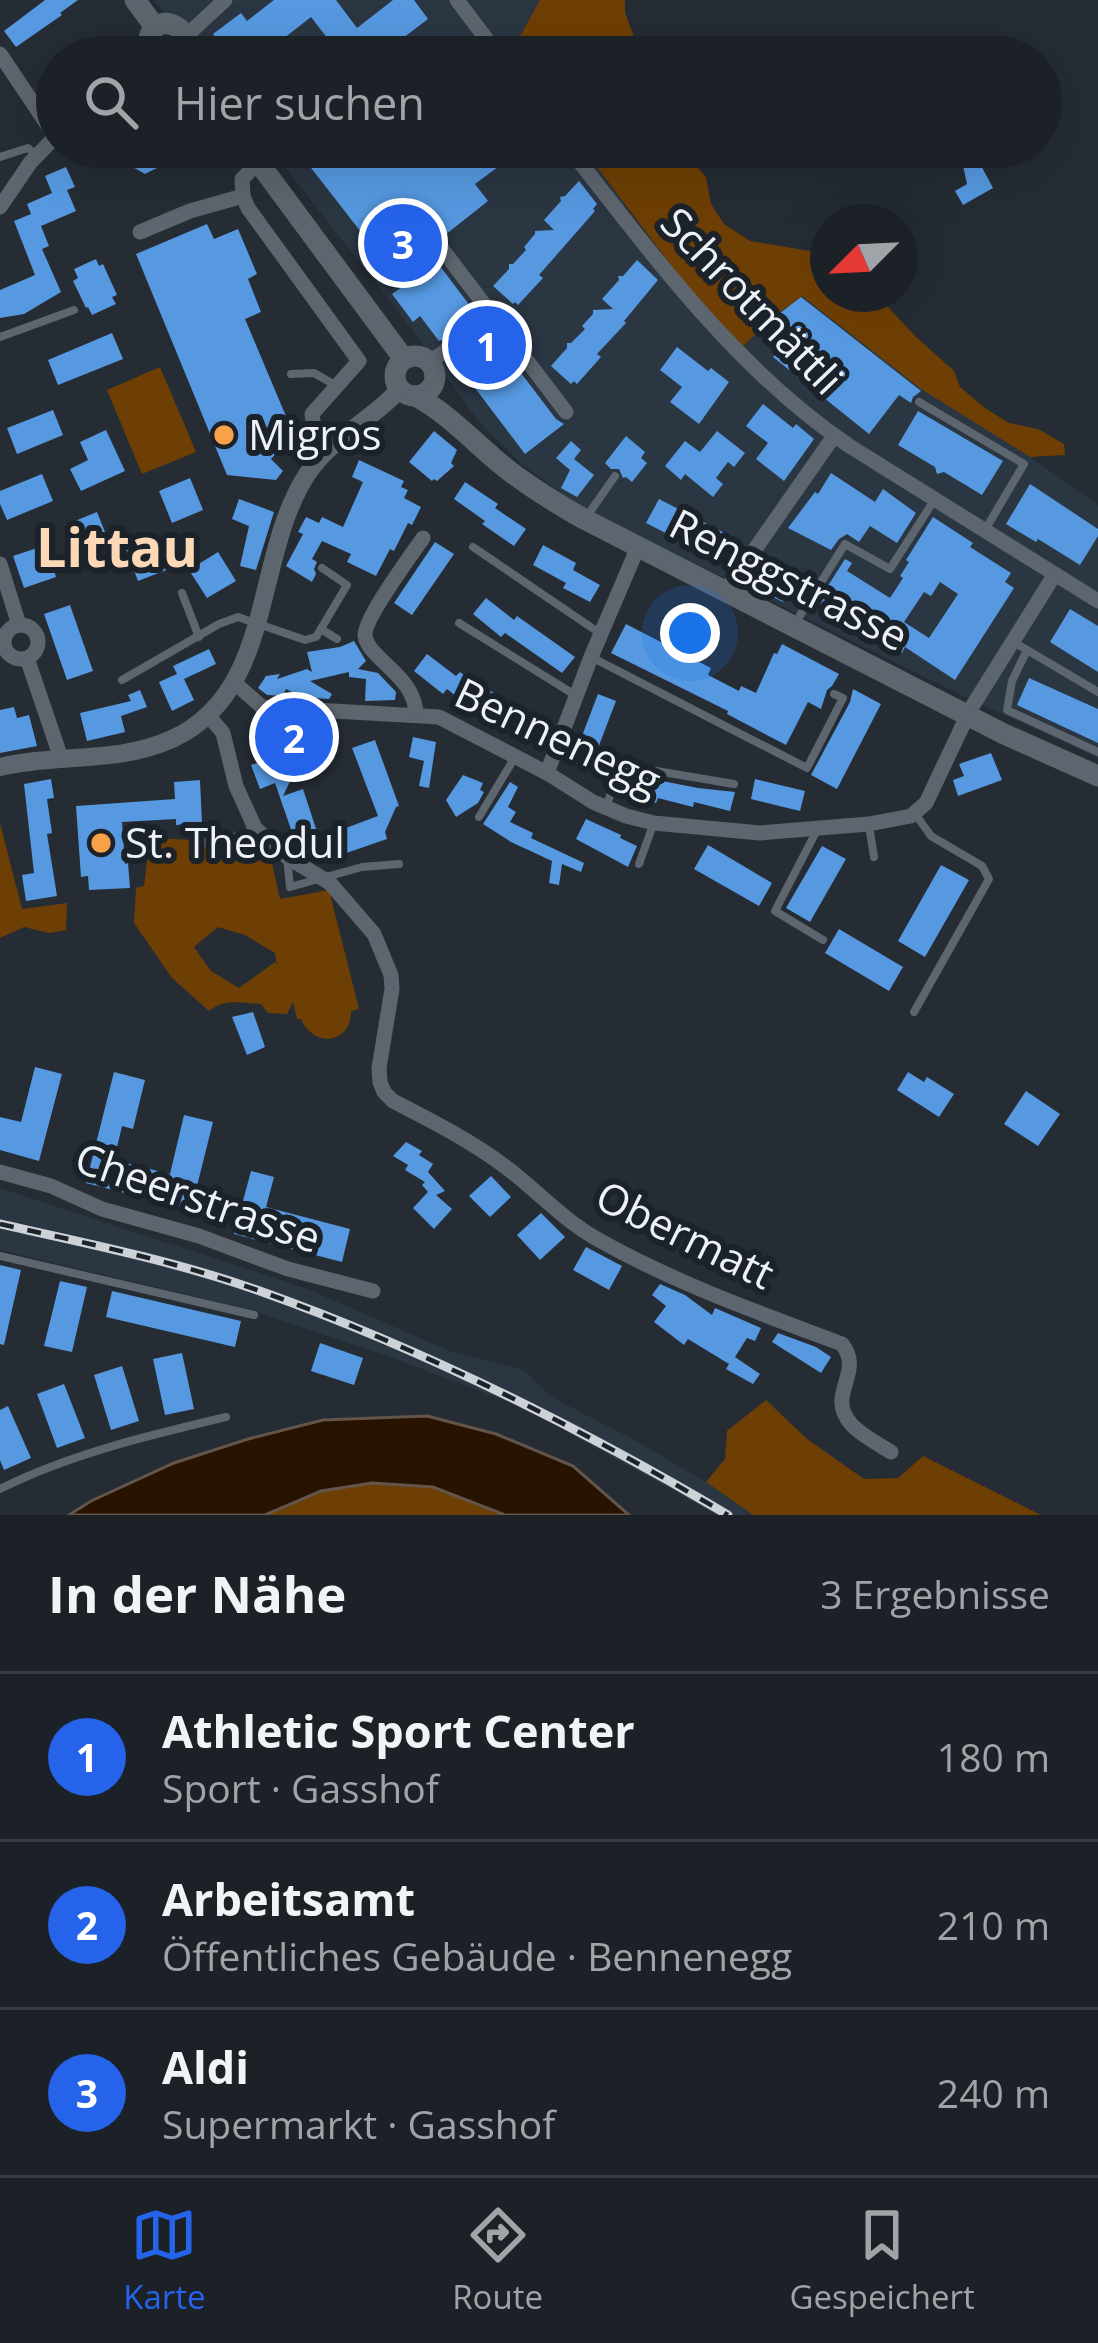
<!DOCTYPE html>
<html lang="de">
<head>
<meta charset="utf-8">
<style>
  body { margin:0; font-family:"Open Sans",sans-serif; background:#25292f; color:#f1f3f6 }
  .compass { position:absolute; left:810px; top:204px; width:108px; height:108px; border-radius:50%; background:#1c2127; box-shadow:0 12px 48px #0002; rotate:246deg }
  .you { position:absolute; left:690px; top:633px; width:42px; height:42px; margin:-30px; border:9px solid #fff; border-radius:50%; background:#1a73e8; box-shadow:0 0 0 18px #1a73e833 }
  .badge { display:grid; place-items:center; width:78px; height:78px; border-radius:50%; background:#2563eb; color:#fff; font-size:39px; font-weight:700 }
  .pin { position:absolute; translate:-50% -50%; border:6px solid #fff; box-shadow:0 3px 12px #0006 }
  .list { margin:0; padding:0; list-style:none }
  h2 { display:flex; justify-content:space-between; align-items:center; height:156px; margin:0; padding:0 48px; font-size:51px }
  h2 small { font-size:39px; font-weight:400; color:#a0a3a7 }
  .list li { display:grid; grid-template-columns:78px 1fr auto; gap:36px; align-items:center; box-sizing:border-box; height:168px; padding:0 48px; border-top:3px solid #3a3e44 }
  .list b { display:block; font-size:45px; white-space:nowrap }
  .list p { margin:0; font-size:39px; white-space:nowrap; color:#a0a3a7 }
  .list em { font-size:39px; font-style:normal; color:#a0a3a7 }
  .icon { flex:none; width:66px; height:66px; fill:none; stroke:currentColor; stroke-width:2; stroke-linecap:round; stroke-linejoin:round }
  .map { position:relative; flex:none; width:1098px; height:1515px; overflow:hidden }
  .search { position:absolute; background:#1c2127; box-shadow:0 12px 48px #0002; left:36px; right:36px; top:36px; height:132px; display:flex; align-items:center; gap:30px; box-sizing:border-box; padding:0 42px; border-radius:66px; color:#a0a3a7; font-size:45px }
  .sheet { height:660px; background:#1c2127 }
  nav { display:flex; justify-content:space-around; align-items:center; box-sizing:border-box; height:168px; border-top:3px solid #3a3e44; background:#1c2127; font-size:33px; color:#a0a3a7 }
  nav a { display:grid; justify-items:center; gap:6px }
  nav .on { color:#2563eb }
  .map>svg:first-child { display:block }
  .built { fill:#2b3643 }
  .green { fill:#6e3f04; fill-rule:evenodd }
  .water { fill:#281200; stroke:#63554a; stroke-width:3 }
  .building { fill:#5699e1; fill-rule:evenodd }
  .lines { fill:none; stroke-linecap:round; stroke-linejoin:round }
  .minor-tunnel { stroke:#434a51; stroke-width:15; stroke-dasharray:15 8; stroke-linecap:butt }
  .service { stroke:#5d656e; stroke-width:8 }
  .minor { stroke:#5d656e; stroke-width:15 }
  .tertiary { stroke:#5d656e; stroke-width:18 }
  .secondary { stroke:#5d656e; stroke-width:21 }
  .rail-casing { stroke:#cdd2d7; stroke-width:9 }
  .rail { stroke:#1c222a; stroke-width:4.5; stroke-dasharray:14; stroke-linecap:butt }
  .poi-dot { fill:#f7a149; stroke:#1c222a; stroke-width:4.5 }
  .labels { text-anchor:middle; stroke-width:12; stroke-linejoin:round; paint-order:stroke }
  .street-label { font-size:42px; fill:#edf2f7; stroke:#1c222a }
  .poi-label { font-size:42px; fill:#edf2f7; stroke:#1c222a; text-anchor:start }
  .district-label { font-size:54px; font-weight:bold; fill:#fdd8b7; stroke:#1c222a }
</style>
</head>
<body>
<div class="map">
<svg width="1098" height="1515" viewBox="0 0 1098 1515">
  <rect width="100%" height="100%" fill="#252c34"/>
  <g class="built">
    <polygon points="154,0 540,0 511,51 515,57 199,57"/>
    <polygon points="269,147 582,147 617,192 645,235 742,347 802,295 921,389 1030,457 1098,505 1098,758 959,694 580,507 523,465 479,422 408,324"/>
    <polygon points="0,1188 305,1288 450,1351 522,1369 553,1398 633,1439 706,1482 753,1515 717,1515 524,1408 396,1359 244,1308 0,1250"/>
  </g>
  <g class="green">
    <polygon points="540,0 625,0 625,12 641,57 515,57 511,52"/>
    <polygon points="582,147 688,147 692,161 706,177 711,204 724,224 750,241 828,254 828,294 876,294 914,335 954,371 960,387 985,408 1009,423 1038,429 1064,444 1065,455 1030,457 921,389 802,296 775,316 741,348 703,308"/>
    <polygon points="160,367 196,452 142,474 107,390"/>
    <polygon points="0,823 22,909 67,903 66,930 49,933 24,927 0,938"/>
    <path d="M150 838 258 843 269 850 280 899 329 890 359 1009 351 1011C351 1045 313 1048 301 1019H297L293 1002 287 1014 268 1013 261 1004C242 1003 224 998 209 1011L172 978 134 923 136 888 144 886ZM218 927 245 935 275 953 277 965 275 962 239 988 211 971 194 947Z"/>
    <polygon points="766,1400 807,1439 864,1479 898,1478 923,1456 1041,1515 753,1515 706,1482 725,1459 727,1431"/>
    <polygon points="372,1483 433,1487 505,1515 265,1515 321,1491"/>
  </g>
  <polygon class="water" points="427,1416 496,1434 573,1466 629,1515 505,1515 433,1487 372,1483 321,1491 265,1515 69,1515 91,1501 174,1463 248,1439 323,1420"/>
  <g class="building">
    <polygon points="45,0 78,0 60,13 62,15 16,47 4,31"/>
    <polygon points="274,0 336,0 357,28 393,0 414,0 428,19 378,57 342,57 311,17 269,50 275,57 230,57 213,34 241,13 247,21"/>
    <polygon points="125,147 169,147 169,162 145,174 124,162"/>
    <polygon points="298,147 538,147 519,162 514,155 475,184 488,201 445,235 439,233 431,236 427,249 477,315 478,326 489,331 556,419 564,424 525,454 453,359 457,351 454,343 445,339 439,341 420,316 413,322 392,294 403,286 308,164 310,162"/>
    <polygon points="977,158 993,188 963,205 955,191 967,184 962,161"/>
    <polygon points="66,167 75,187 67,190 76,211 41,226 49,246 42,249 61,292 24,314 0,318 0,290 35,275 14,221 31,214 27,204 52,193 45,176"/>
    <polygon points="579,181 597,204 593,209 595,211 539,275 543,278 518,305 515,302 513,304 493,286 509,269 509,264 513,264 526,250 524,247 535,234 535,231 554,230 544,220 561,201 560,197 565,196"/>
    <polygon points="207,224 214,239 238,229 257,274 248,279 261,312 245,319 288,421 285,423 290,438 271,459 283,471 276,480 227,475 136,254"/>
    <polygon points="96,259 99,266 103,264 117,295 112,297 116,304 92,315 88,307 86,308 73,281 78,278 74,269"/>
    <polygon points="637,260 658,280 624,321 626,323 597,354 601,357 577,384 574,381 571,384 551,366 567,348 567,343 571,343 585,329 582,326 593,314 593,310 613,309 602,299 619,280 618,276 623,276"/>
    <polygon points="801,297 921,391 913,397 911,403 899,395 869,434 773,357 792,336 771,320"/>
    <polygon points="112,333 123,359 58,385 48,360"/>
    <polygon points="677,347 708,371 711,368 729,382 699,424 670,402 682,387 660,370"/>
    <polygon points="763,404 793,428 796,424 814,439 784,481 756,459 768,443 746,426"/>
    <polygon points="53,410 63,435 17,454 7,428"/>
    <polygon points="918,411 1003,461 982,495 944,472 937,474 935,467 898,445"/>
    <polygon points="106,430 125,471 81,491 70,469 88,460 80,442"/>
    <polygon points="434,431 457,450 451,463 454,466 437,481 434,479 432,481 409,462"/>
    <polygon points="717,431 745,453 734,467 728,462 716,478 723,484 713,497 685,474 681,480 665,466 685,441 700,452"/>
    <polygon points="626,436 645,452 641,458 647,463 632,482 626,477 623,478 619,469 611,469 605,463"/>
    <polygon points="571,441 581,450 574,459 594,475 577,497 561,488 570,470 556,458"/>
    <polygon points="359,460 404,481 401,487 408,490 404,498 421,507 412,525 408,523 394,551 390,549 376,576 347,562 351,554 322,541 312,559 317,562 314,569 316,574 312,582 286,566 303,534 298,532 306,517 319,523 322,517 343,527 363,482 352,477"/>
    <polygon points="831,473 875,502 883,489 916,513 897,543 870,526 859,542 847,534 839,539 831,550 788,528 815,492 818,494"/>
    <polygon points="42,474 53,501 7,520 0,504 0,491"/>
    <polygon points="190,478 203,510 172,523 159,491"/>
    <polygon points="465,482 498,504 495,508 526,529 514,546 482,524 485,521 454,499"/>
    <polygon points="1030,484 1098,529 1098,536 1080,565 1038,539 1036,542 1006,524"/>
    <polygon points="239,499 274,512 256,570 240,566 249,526 232,519"/>
    <polygon points="659,499 730,536 718,560 646,523"/>
    <polygon points="97,512 109,542 78,555 65,525"/>
    <path d="M933 517 973 543 970 547 1011 573 1005 582 1014 588 955 680 905 647 902 653 817 603 845 559 852 563 847 571 890 598 903 578 900 576 909 562 906 560ZM940 582 958 594 929 638 904 622 924 592 931 596Z"/>
    <polygon points="158,537 169,569 138,581 126,549"/>
    <polygon points="435,542 454,554 412,615 394,603"/>
    <polygon points="46,545 56,577 24,588 13,556"/>
    <polygon points="543,545 576,563 573,570 600,585 590,602 563,588 566,583 533,565"/>
    <polygon points="218,552 236,581 207,598 189,570"/>
    <polygon points="766,555 813,580 798,600 787,595 783,602 746,583"/>
    <polygon points="486,598 514,620 517,616 575,657 562,673 505,633 501,637 473,614"/>
    <polygon points="70,605 93,671 67,680 44,614"/>
    <polygon points="1070,609 1098,626 1098,672 1050,642"/>
    <polygon points="626,624 711,668 708,675 739,691 741,686 756,693 774,653 777,654 782,644 839,674 832,686 827,690 821,709 808,702 786,745 727,714 728,711 611,653"/>
    <polygon points="354,641 366,661 358,669 378,673 396,692 395,700 365,701 366,679 349,677 349,672 310,681 332,694 329,699 301,697 286,689 283,696 267,695 258,688 266,676 280,674 277,679 307,669 312,672 307,652 340,647"/>
    <polygon points="209,649 216,664 184,679 194,700 172,711 159,682 177,674 173,666"/>
    <polygon points="427,654 456,676 460,672 489,695 491,691 520,713 507,730 478,708 475,711 447,689 443,694 414,671"/>
    <polygon points="1029,678 1098,709 1098,743 1017,705"/>
    <polygon points="853,689 881,704 837,789 811,775 850,702"/>
    <polygon points="140,690 147,707 121,716 125,732 87,741 80,713 131,701 128,695"/>
    <polygon points="598,694 616,701 590,769 572,762"/>
    <polygon points="14,707 17,718 29,715 37,746 0,753 0,710"/>
    <polygon points="286,720 298,721 307,746 283,796 303,789 319,838 378,816 352,748 375,740 399,806 396,807 385,832 387,839 326,860 324,854 299,840 295,841 275,783 260,789 251,765 257,763 252,750 278,741 272,725"/>
    <polygon points="413,737 436,742 429,788 419,786 424,761 409,757"/>
    <polygon points="991,753 1002,780 958,796 953,780 964,776 959,764"/>
    <polygon points="626,774 698,788 735,792 730,811 694,802 693,807 658,798 656,803 620,793"/>
    <polygon points="463,775 483,783 480,790 484,792 478,803 456,817 446,800"/>
    <polygon points="51,779 54,798 47,799 52,833 47,834 57,896 26,901 22,875 34,873 24,784"/>
    <polygon points="755,779 805,791 800,811 751,799"/>
    <polygon points="200,780 202,823 176,825 176,819 122,822 125,864 128,863 130,888 89,890 88,876 81,877 76,806 175,799 174,782"/>
    <polygon points="510,782 518,787 508,807 516,812 510,822 533,833 531,838 584,863 581,872 562,864 559,885 549,883 552,861 511,842 483,824"/>
    <polygon points="586,819 621,835 620,838 637,846 628,867 576,839"/>
    <polygon points="708,845 772,883 759,906 694,869"/>
    <polygon points="822,846 846,859 810,922 786,908"/>
    <polygon points="941,865 969,880 925,957 898,941"/>
    <polygon points="839,929 903,967 889,991 825,953"/>
    <polygon points="253,1012 265,1047 247,1055 232,1017"/>
    <polygon points="35,1067 62,1074 39,1161 0,1150 0,1117 21,1122"/>
    <polygon points="114,1072 145,1080 133,1129 122,1126 114,1160 170,1174 184,1115 213,1122 191,1210 86,1183"/>
    <polygon points="908,1072 924,1082 927,1077 954,1094 939,1117 897,1090"/>
    <polygon points="1026,1091 1060,1114 1038,1146 1004,1124"/>
    <polygon points="406,1142 422,1151 419,1155 433,1164 428,1172 445,1191 436,1195 452,1209 434,1229 413,1208 428,1192 422,1185 425,1182 405,1170 408,1165 393,1156"/>
    <polygon points="251,1171 274,1177 266,1207 350,1229 342,1262 234,1234"/>
    <polygon points="491,1176 511,1197 490,1217 469,1196"/>
    <polygon points="541,1213 565,1237 540,1260 517,1235"/>
    <polygon points="586,1247 622,1266 609,1290 573,1270"/>
    <polygon points="0,1265 21,1270 4,1345 0,1344"/>
    <polygon points="60,1281 87,1287 72,1352 44,1346"/>
    <polygon points="660,1284 685,1295 712,1315 715,1308 761,1328 755,1341 747,1338 735,1357 760,1374 753,1384 726,1369 729,1364 688,1339 684,1345 654,1322 666,1306 652,1295"/>
    <polygon points="112,1291 241,1321 235,1347 106,1317"/>
    <polygon points="778,1333 816,1347 831,1357 821,1373 772,1342"/>
    <polygon points="320,1343 363,1358 354,1385 311,1371"/>
    <polygon points="182,1353 194,1409 165,1415 153,1359"/>
    <polygon points="122,1366 139,1421 111,1430 94,1375"/>
    <polygon points="64,1384 85,1438 57,1448 37,1394"/>
    <polygon points="8,1406 31,1458 4,1470 0,1460 0,1410"/>
  </g>
  <g class="lines">
    <polyline class="minor-tunnel" points="445,351 486,321"/>
    <g class="service">
      <polyline points="0,157 28,148 36,155"/>
      <polyline points="0,337 74,310"/>
      <polyline points="291,374 314,373 335,385"/>
      <polyline points="919,402 1024,464 985,530"/>
      <polyline points="585,519 615,476"/>
      <polyline points="473,547 601,634"/>
      <polyline points="182,593 199,637"/>
      <polyline points="459,623 575,695"/>
      <polyline points="794,625 845,544 890,569 935,499"/>
      <polyline points="321,629 337,639"/>
      <polyline points="1012,641 1098,692"/>
      <polyline points="1027,650 1012,681 1007,710 1098,752"/>
      <polyline points="593,658 807,768 843,698 834,694"/>
      <polyline points="122,680 219,624 238,617 305,640 316,637 347,585 322,568"/>
      <polyline points="606,807 621,765 734,784"/>
      <polyline points="479,817 515,757"/>
      <polyline points="869,826 874,857"/>
      <polyline points="817,830 775,911 823,940"/>
      <path d="M198 845C220 835 230 843 254 829"/>
      <polyline points="287,857 290,887 362,867 399,864"/>
      <polyline points="639,864 653,825"/>
      <polyline points="914,1012 989,879 982,866 931,836 916,815"/>
      <polyline points="0,1256 254,1315"/>
      <path d="M0 1489C70 1454 150 1435 226 1417"/>
    </g>
    <g class="minor">
      <polyline points="457,0 500,57"/>
      <polyline points="186,36 225,0"/>
      <polyline points="0,54 55,136"/>
      <path d="M568 147C653 255 736 370 851 447L1098 601"/>
      <polyline points="259,162 242,179 243,196 248,208 359,361 312,414 314,428 330,448"/>
      <polyline points="0,207 30,163 57,135"/>
      <polyline points="140,232 190,211 243,196"/>
      <polyline points="439,245 493,316 488,319"/>
      <polyline points="493,316 566,412"/>
      <polyline points="430,362 445,351"/>
      <polyline points="0,564 19,625"/>
      <polyline points="725,592 834,436"/>
      <circle cx="21" cy="642" r="17"/>
      <polyline points="27,658 61,758"/>
      <polyline points="235,683 262,707 439,717 547,773 593,802 626,816 654,823 760,833 869,824 911,816 926,803 970,710 1055,574"/>
      <path d="M208 715 223 733 236 786 255 828 287 857 330 883 374 934 391 975 392 989 379 1068 380 1082 384 1092 393 1101C434 1122 475 1143 511 1171 540 1194 565 1221 597 1239 675 1283 759 1313 842 1344 865 1373 825 1394 851 1424 861 1435 878 1444 891 1452"/>
      <path d="M416 715C416 676 369 660 365 636 363 620 412 554 423 538"/>
      <polyline points="547,773 591,657 638,547"/>
      <polyline points="0,1172 51,1186 102,1209 199,1236 288,1269 373,1291"/>
    </g>
    <path class="tertiary" d="M0 767C57 753 117 764 172 739 275 692 253 559 306 476 329 439 371 421 400 389"/>
    <g class="secondary">
      <polyline points="135,0 155,27"/>
      <path d="M154 57C137 30 167 9 186 36V48L180 57"/>
      <polyline points="247,147 404,359"/>
      <circle cx="415" cy="376" r="20"/>
      <path d="M416 396C448 414 470 438 497 461 524 484 554 502 584 519L1004 734 1098 776"/>
    </g>
    <defs>
      <path id="rail" d="M0 1224C86 1243 174 1261 257 1290 421 1348 579 1427 728 1515"/>
    </defs>
    <use href="#rail" class="rail-casing"/>
    <use href="#rail" class="rail"/>
  </g>
  <g class="poi-dot">
    <circle cx="224" cy="435" r="12"/>
    <circle cx="101" cy="843" r="12"/>
  </g>
  <g class="labels">
    <g class="street-label">
      <text transform="translate(752 301) rotate(46)" y="15">Schrotmättli</text>
      <text transform="translate(789 580) rotate(27)" y="15">Renggstrasse</text>
      <text transform="translate(558 737) rotate(25)" y="15">Bennenegg</text>
      <text transform="translate(198 1198) rotate(19)" y="15">Cheerstrasse</text>
      <text transform="translate(685 1235) rotate(26)" y="15">Obermatt</text>
    </g>
    <g class="poi-label">
      <text x="248" y="450">Migros</text>
      <text x="125" y="858">St. Theodul</text>
    </g>
    <g class="district-label">
      <text x="117" y="567">Littau</text>
    </g>
  </g>
</svg>
<svg class="compass" viewBox="-18 -18 36 36"><path d="M0-13l5 13h-10z" fill="#e53935"/><path d="M0 13l5-13h-10z" fill="#a0a3a7"/></svg>
<div class="you"></div>
<div class="pin badge" style="left:487px;top:345px">1</div>
<div class="pin badge" style="left:294px;top:737px">2</div>
<div class="pin badge" style="left:403px;top:243px">3</div>
<div class="search"><svg class="icon" aria-label="search" viewBox="0 0 24 24"><circle cx="10" cy="10" r="6"/><path d="M15 15l6 6"/></svg>Hier suchen</div>
</div>
<section class="sheet">
<h2>In der Nähe<small>3 Ergebnisse</small></h2>
<ul class="list">
<li><span class="badge">1</span><div><b>Athletic Sport Center</b><p>Sport · Gasshof</p></div><em>180 m</em></li>
<li><span class="badge">2</span><div><b>Arbeitsamt</b><p>Öffentliches Gebäude · Bennenegg</p></div><em>210 m</em></li>
<li><span class="badge">3</span><div><b>Aldi</b><p>Supermarkt · Gasshof</p></div><em>240 m</em></li>
</ul>
</section>
<nav>
<a class="on"><svg class="icon" aria-label="map" viewBox="0 0 24 24"><path d="M3 6l6-2 6 2 6-2v14l-6 2-6-2-6 2zM9 4v14M15 6v14"/></svg>Karte</a>
<a><svg class="icon" aria-label="directions" viewBox="0 0 24 24"><path d="M12 3l9 9-9 9-9-9zM9 14v-3h6M13 9l2 2-2 2"/></svg>Route</a>
<a><svg class="icon" aria-label="saved" viewBox="0 0 24 24"><path d="M7 4h10v16l-5-4-5 4z"/></svg>Gespeichert</a>
</nav>
</body>
</html>
